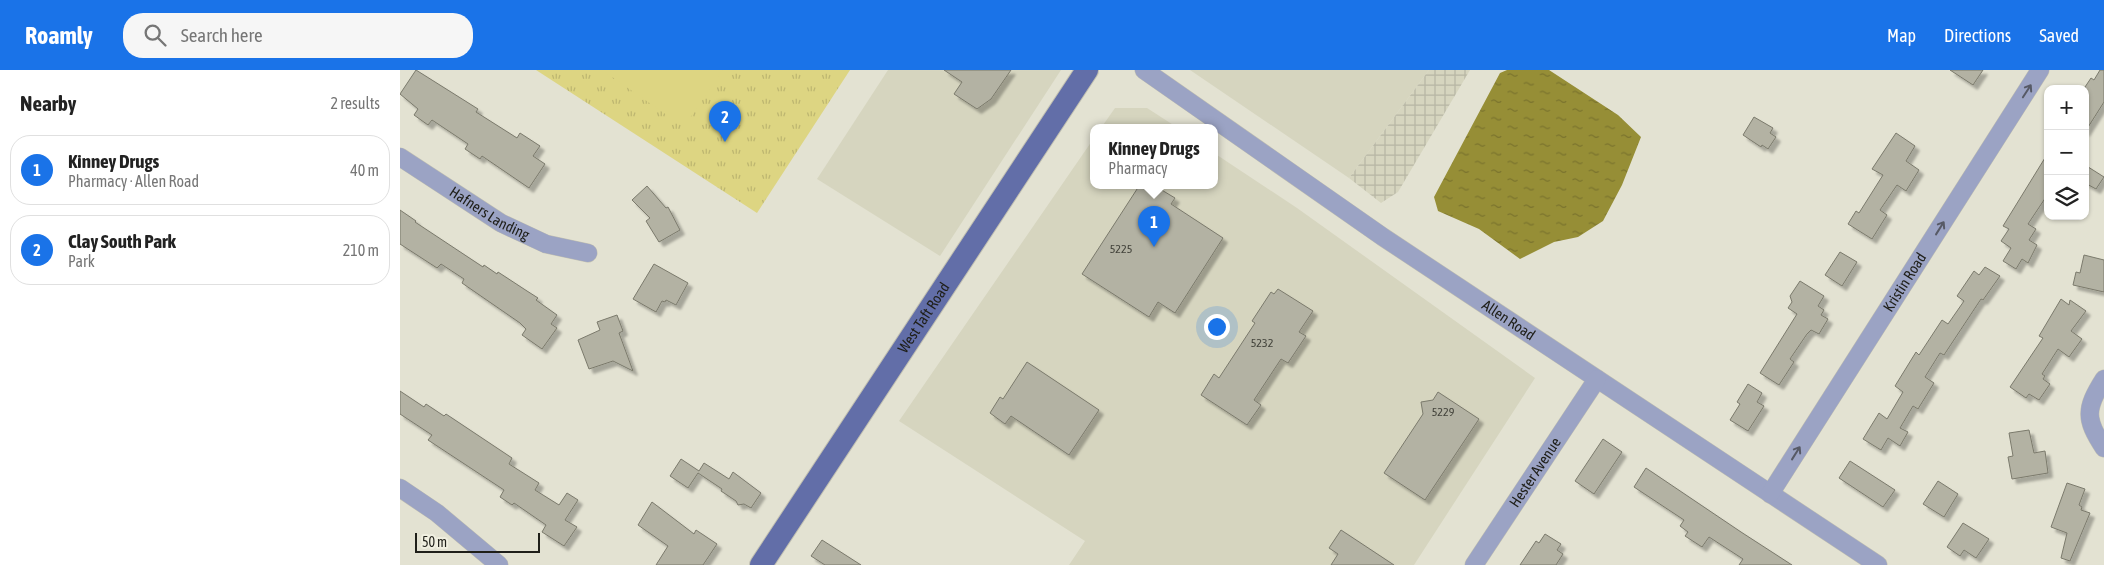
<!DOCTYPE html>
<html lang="en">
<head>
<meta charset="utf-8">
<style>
  body { margin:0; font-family:"Asap Condensed",sans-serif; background:#f6f6f6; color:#222 }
  .controls { position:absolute; right:15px; top:15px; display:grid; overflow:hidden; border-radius:10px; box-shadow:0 1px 4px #0004 }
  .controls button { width:45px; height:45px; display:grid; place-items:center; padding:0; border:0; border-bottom:1px solid #e0e0e0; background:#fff; color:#222; font:25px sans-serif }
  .scale { position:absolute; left:15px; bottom:12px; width:125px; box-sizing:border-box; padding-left:5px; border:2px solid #1f1f19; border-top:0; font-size:14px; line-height:18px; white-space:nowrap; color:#1f1f19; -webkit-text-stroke:4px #f0efe0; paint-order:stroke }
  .you { position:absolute; left:816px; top:256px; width:18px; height:18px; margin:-12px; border:4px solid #fff; border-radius:50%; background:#1a73e8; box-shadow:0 0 0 8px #1a73e833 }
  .badge { display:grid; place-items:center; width:32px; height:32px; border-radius:50%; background:#1a73e8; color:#fff; font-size:16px; font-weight:700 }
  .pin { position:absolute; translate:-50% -41px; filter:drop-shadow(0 1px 2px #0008) }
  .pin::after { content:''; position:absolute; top:26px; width:18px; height:15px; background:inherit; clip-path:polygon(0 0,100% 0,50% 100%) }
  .popup { position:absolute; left:690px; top:54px; width:128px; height:65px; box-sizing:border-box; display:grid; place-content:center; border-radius:10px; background:#fff; filter:drop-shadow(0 1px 4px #0005); font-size:16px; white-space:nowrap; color:#767676 }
  .popup b { font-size:19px; color:#222 }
  .popup::after { content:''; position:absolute; left:50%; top:100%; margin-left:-10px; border:10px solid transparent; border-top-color:#fff }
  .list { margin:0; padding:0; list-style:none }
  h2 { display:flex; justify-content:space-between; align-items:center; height:65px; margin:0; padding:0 20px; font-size:21px }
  h2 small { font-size:16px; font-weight:400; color:#767676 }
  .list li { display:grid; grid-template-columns:32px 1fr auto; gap:15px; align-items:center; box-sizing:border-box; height:70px; margin:0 10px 10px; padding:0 10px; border:1px solid #e0e0e0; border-radius:20px }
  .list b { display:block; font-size:19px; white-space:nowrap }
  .list p { margin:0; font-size:16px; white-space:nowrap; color:#767676 }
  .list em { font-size:16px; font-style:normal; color:#767676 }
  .icon { flex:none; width:28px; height:28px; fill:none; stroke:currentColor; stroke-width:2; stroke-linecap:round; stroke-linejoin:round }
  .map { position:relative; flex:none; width:1704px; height:495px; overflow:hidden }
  header { display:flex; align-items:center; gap:30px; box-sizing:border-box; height:70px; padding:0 25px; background:#1a73e8; color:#fff }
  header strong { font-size:24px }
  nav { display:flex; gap:28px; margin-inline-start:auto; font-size:18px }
  .search { width:350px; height:45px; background:#f6f6f6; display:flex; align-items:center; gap:12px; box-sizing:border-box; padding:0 18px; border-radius:20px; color:#767676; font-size:19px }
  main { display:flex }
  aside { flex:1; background:#fff }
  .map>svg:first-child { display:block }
  .built { fill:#d6d5bf }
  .industrial { fill:url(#industrial-grid) }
  .park { fill:url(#park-tufts) }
  .pitch { fill:#ddd582 }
  .water { fill:url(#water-ripples) }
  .building { fill:#b3b2a3; stroke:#7b7a6c; filter:url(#shadow) }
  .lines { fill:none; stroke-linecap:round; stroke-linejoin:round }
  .minor-casing { stroke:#c0bfb1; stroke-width:19 }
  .major-casing { stroke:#c0bfb1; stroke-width:24 }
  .minor { stroke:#9ba3c4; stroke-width:18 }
  .major { stroke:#626ea8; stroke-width:22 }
  .oneway { stroke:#575a66 }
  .labels { text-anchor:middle; stroke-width:4; stroke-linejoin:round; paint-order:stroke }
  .number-label { font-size:12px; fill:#44443c }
  .street-label { font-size:15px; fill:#1f1f19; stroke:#f0efe0 }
</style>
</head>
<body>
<header>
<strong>Roamly</strong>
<div class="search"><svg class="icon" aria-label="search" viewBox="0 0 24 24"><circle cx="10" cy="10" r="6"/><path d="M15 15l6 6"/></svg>Search here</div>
<nav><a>Map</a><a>Directions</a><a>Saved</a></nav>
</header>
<main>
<aside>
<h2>Nearby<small>2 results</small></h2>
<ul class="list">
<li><span class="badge">1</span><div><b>Kinney Drugs</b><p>Pharmacy · Allen Road</p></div><em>40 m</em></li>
<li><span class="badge">2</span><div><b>Clay South Park</b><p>Park</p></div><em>210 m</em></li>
</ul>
</aside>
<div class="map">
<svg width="1704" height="495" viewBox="0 0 1704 495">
  <defs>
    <pattern id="industrial-grid" width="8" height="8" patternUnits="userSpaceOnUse" patternTransform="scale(1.25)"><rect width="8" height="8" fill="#d6d5bf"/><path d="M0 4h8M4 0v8" fill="none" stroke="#b7b6a4"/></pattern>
    <pattern id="park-tufts" width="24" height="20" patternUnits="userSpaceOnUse" patternTransform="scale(1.25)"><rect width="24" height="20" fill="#ddd582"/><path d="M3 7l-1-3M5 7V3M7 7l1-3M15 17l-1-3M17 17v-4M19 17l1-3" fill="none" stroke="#bdb670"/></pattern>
    <pattern id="water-ripples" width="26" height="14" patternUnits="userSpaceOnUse" patternTransform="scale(1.25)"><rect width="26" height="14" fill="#968e36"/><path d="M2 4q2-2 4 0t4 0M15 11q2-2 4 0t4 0" fill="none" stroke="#7a732d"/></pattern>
    <filter id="shadow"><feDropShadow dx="4.5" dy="4.5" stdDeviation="1" flood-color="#0004"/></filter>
  </defs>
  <rect width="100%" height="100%" fill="#e3e2d2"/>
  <g class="built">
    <polygon points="488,0 661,0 540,186 417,109"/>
    <polygon points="790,0 1029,0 949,108"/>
    <polygon points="715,38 747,38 778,58 701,58"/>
    <polygon points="694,68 694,116 814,116 814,83 897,138 1135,308 1014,495 669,495 685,471 499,351"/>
  </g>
  <polygon class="industrial" points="1029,0 1070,0 998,122 981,133 949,108"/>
  <polygon class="park" points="136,0 450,0 357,143"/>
  <polygon class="pitch" points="202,0 323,0 284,57"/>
  <polygon class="water" points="1107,0 1149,0 1218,45 1241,67 1222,115 1203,151 1178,167 1154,172 1120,189 1079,159 1038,141 1034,127 1100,3"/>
  <g class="building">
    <polygon points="16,0 78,39 76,42 117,68 120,63 140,76 133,86 145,94 129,118 82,86 80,89 65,79 68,74 32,50 28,55 14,45 18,39 0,24"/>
    <polygon points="544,0 611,0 591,29 577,39 554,24 562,12"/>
    <polygon points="1550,0 1583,0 1573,15"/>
    <polygon points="1700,0 1704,0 1704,32 1685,62 1685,17 1691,8 1694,10"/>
    <polygon points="1354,47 1373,58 1370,63 1376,67 1368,79 1362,75 1361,77 1343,65"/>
    <polygon points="1496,63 1515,76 1506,91 1519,100 1506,121 1497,115 1480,140 1487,145 1472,169 1448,154 1456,141 1459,143 1483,105 1472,99"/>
    <polygon points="1648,83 1648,124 1628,154 1636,159 1629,170 1637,175 1628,193 1622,189 1616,199 1603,191 1611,178 1601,171 1609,159 1603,156"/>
    <polygon points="1685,95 1704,107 1696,119 1685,113"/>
    <polygon points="247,116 266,138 268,137 280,160 259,172 246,151 250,148 232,130"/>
    <polygon points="739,116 755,116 775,128 771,134 823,168 775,243 758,232 749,247 682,204"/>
    <polygon points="0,140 16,151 15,152 83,197 84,195 97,204 98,202 127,221 138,228 136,230 157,245 151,254 157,258 142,279 122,265 126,259 120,253 62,213 64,209 41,194 37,198 0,174"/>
    <polygon points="1440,182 1457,192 1442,216 1425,205"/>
    <polygon points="1684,185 1704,190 1704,222 1673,215 1676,202 1680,203"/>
    <polygon points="254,194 288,213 276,235 266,230 265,232 262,231 256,242 233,229"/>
    <polygon points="1585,197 1600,206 1583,230 1581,229 1544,285 1540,283 1525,307 1534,313 1518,339 1513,336 1500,358 1508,362 1500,376 1488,368 1481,380 1463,369 1479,343 1487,349 1503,322 1495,316 1516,282 1519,285 1542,250 1548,254 1564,231 1557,226 1574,201 1579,205"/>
    <polygon points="1400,211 1424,226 1418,236 1424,240 1421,245 1428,249 1419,264 1411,260 1407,264 1390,289 1394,292 1379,315 1360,303 1397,244 1388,238 1392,232 1390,226"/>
    <polygon points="878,219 913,241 899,262 906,266 888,293 881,289 854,330 861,335 847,355 801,325 814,304 819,308 855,253 852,251 871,222 874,224"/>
    <polygon points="1661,229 1669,235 1670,230 1686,241 1671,261 1682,269 1669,287 1658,279 1642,304 1645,306 1643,309 1650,314 1639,330 1629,324 1626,328 1610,317 1643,268 1639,266"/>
    <polygon points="217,245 223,261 219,263 233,301 213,291 189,299 178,270 200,260 197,252"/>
    <polygon points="627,292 699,340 669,385 611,346 605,354 590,343 600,327 603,329"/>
    <polygon points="1348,314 1362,323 1357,332 1364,336 1348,361 1330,350 1340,334 1337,332"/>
    <polygon points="0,321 24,337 26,334 44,346 46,344 112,388 109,394 139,413 135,420 159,435 167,423 178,430 165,450 177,457 164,476 142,462 146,455 114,433 112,435 100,427 104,420 28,370 32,365 0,344"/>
    <polygon points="1038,322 1079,349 1025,430 984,403 1023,344 1021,332 1033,330"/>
    <polygon points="1629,360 1634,383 1645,381 1648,403 1612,409 1608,387 1613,386 1609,363"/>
    <polygon points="1203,369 1222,382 1194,424 1175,411"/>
    <polygon points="281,389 299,401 304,393 329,409 333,402 361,423 351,438 344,434 338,435 336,431 321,421 322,419 298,403 288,418 270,406"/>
    <polygon points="1450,391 1495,420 1483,437 1439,408"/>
    <polygon points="1246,398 1341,462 1392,495 1339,495 1343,489 1309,467 1302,477 1285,466 1288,462 1280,456 1284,450 1234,417"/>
    <polygon points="1538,411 1558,424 1544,447 1523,434"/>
    <polygon points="1667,413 1685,419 1679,435 1682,437 1681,440 1690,443 1670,491 1661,488 1667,463 1651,457"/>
    <polygon points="252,432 294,464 296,460 317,474 303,495 256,495 268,476 238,455"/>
    <polygon points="1563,453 1589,469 1576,488 1564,480 1560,486 1547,477"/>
    <polygon points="941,460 994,495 931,495 938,484 929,478"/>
    <polygon points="1145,464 1161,474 1157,480 1163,484 1156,495 1120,495 1136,471 1139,473"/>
    <polygon points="422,470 461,495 425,495 411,486"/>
  </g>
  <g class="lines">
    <defs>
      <g id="minor">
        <path id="s1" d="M744 0 983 167 1478 495"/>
        <path id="s2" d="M0 87 101 153 146 174 188 183"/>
        <path d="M1704 309C1685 339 1685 349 1704 378"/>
        <polyline points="0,418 37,443 99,495"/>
        <path id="s3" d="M1370 424 1640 0"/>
        <path id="s4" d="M1074 495 1197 309"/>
      </g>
      <g id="major">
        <path id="s5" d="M361 495 687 0"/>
      </g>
    </defs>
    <use href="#minor" class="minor-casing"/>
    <use href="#major" class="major-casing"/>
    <use href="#minor" class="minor"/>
    <use href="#major" class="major"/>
  </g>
  <defs><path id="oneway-shaft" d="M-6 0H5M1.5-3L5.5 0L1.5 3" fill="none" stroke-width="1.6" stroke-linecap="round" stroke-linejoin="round" transform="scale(1.25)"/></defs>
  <g class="oneway">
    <use href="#oneway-shaft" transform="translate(1627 21) rotate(-57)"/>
    <use href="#oneway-shaft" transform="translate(1540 158) rotate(-58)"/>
    <use href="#oneway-shaft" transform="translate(1396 383) rotate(-58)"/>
  </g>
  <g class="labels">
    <g class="number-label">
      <text x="721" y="183">5225</text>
      <text x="862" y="277">5232</text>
      <text x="1043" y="346">5229</text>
    </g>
    <g class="street-label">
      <text dy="5" stroke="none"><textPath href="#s2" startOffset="106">Hafners Landing</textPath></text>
      <text dy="5" stroke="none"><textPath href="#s3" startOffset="251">Kristin Road</textPath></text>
      <text dy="5" stroke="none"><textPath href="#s5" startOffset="296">West Taft Road</textPath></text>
      <text dy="5" stroke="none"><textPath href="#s1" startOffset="442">Allen Road</textPath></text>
      <text dy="5" stroke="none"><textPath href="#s4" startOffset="111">Hester Avenue</textPath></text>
    </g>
  </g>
</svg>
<div class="controls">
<button>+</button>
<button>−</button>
<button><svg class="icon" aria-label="layers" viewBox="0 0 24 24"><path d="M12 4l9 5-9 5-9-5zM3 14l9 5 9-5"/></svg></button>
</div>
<div class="scale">50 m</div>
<div class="you"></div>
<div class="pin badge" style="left:754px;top:177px">1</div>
<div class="popup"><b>Kinney Drugs</b>Pharmacy</div>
<div class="pin badge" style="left:325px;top:72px">2</div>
</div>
</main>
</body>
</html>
